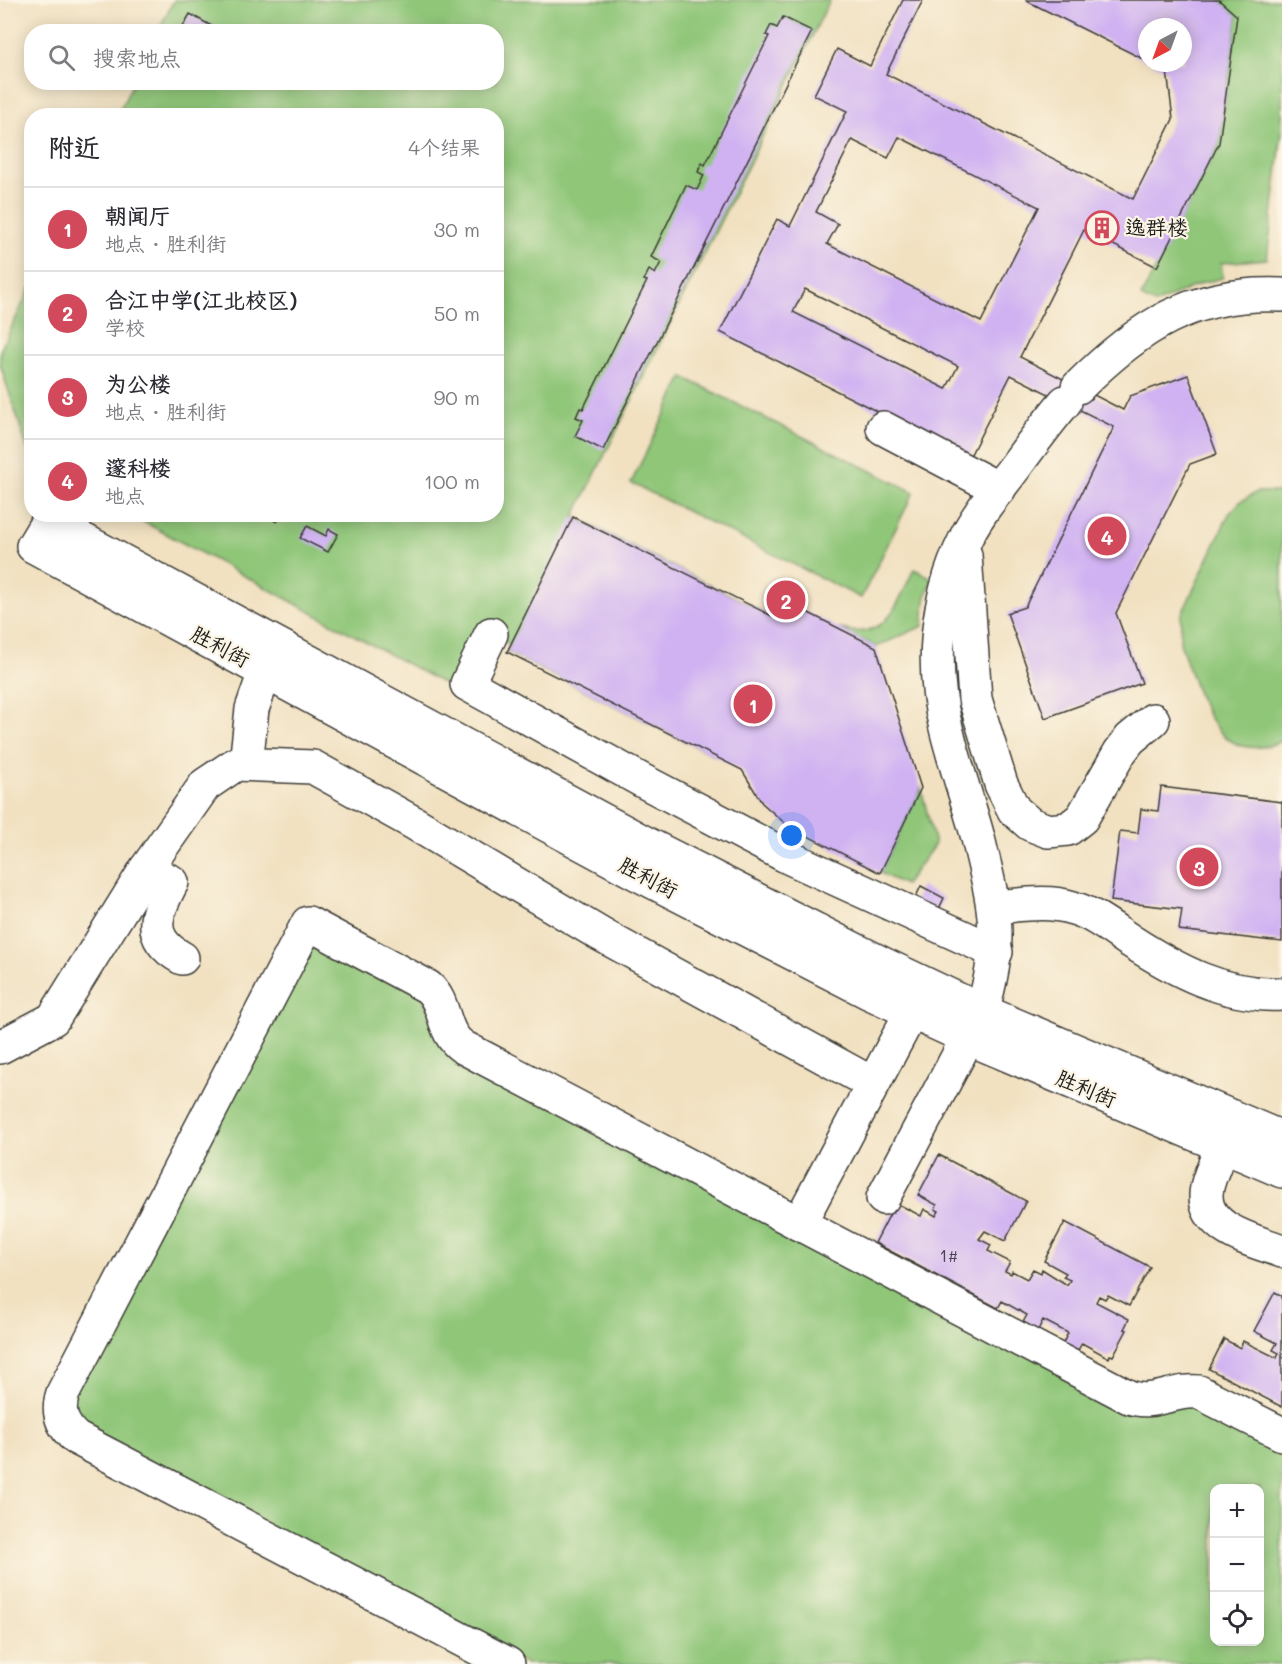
<!DOCTYPE html>
<html lang="zh">
<head>
<meta charset="utf-8">
<style>
  body { margin:0; font-family:Mali,"LXGW WenKai TC",sans-serif; background:#f7f7f7; color:#2b2b33 }
  .controls { position:absolute; right:18px; bottom:18px; display:grid; overflow:hidden; border-radius:12px; box-shadow:0 3px 15px #0003 }
  .controls button { width:54px; height:54px; display:grid; place-items:center; padding:0; border:0; border-bottom:2px solid #e1e1e2; background:#fff; color:#2b2b33; font:30px sans-serif }
  .compass { position:absolute; left:1138px; top:18px; width:54px; height:54px; border-radius:50%; background:#fff; box-shadow:0 3px 15px #0003; rotate:221deg }
  .you { position:absolute; left:792px; top:836px; width:21px; height:21px; margin:-15px; border:4px solid #fff; border-radius:50%; background:#1a73e8; box-shadow:0 0 0 9px #1a73e833 }
  .badge { display:grid; place-items:center; width:39px; height:39px; border-radius:50%; background:#d1495b; color:#fff; font-size:20px; font-weight:700 }
  .pin { position:absolute; translate:-50% -50%; border:3px solid #fff; box-shadow:0 2px 6px #0006 }
  .list { margin:0; padding:0; list-style:none }
  h2 { display:flex; justify-content:space-between; align-items:center; height:78px; margin:0; padding:0 24px; font-size:26px }
  h2 small { font-size:20px; font-weight:400; color:#7c7c81 }
  .list li { display:grid; grid-template-columns:39px 1fr auto; gap:18px; align-items:center; box-sizing:border-box; height:84px; padding:0 24px; border-top:2px solid #e1e1e2 }
  .list b { display:block; font-size:22px; white-space:nowrap }
  .list p { margin:0; font-size:20px; white-space:nowrap; color:#7c7c81 }
  .list em { font-size:20px; font-style:normal; color:#7c7c81 }
  .icon { flex:none; width:33px; height:33px; fill:none; stroke:currentColor; stroke-width:2; stroke-linecap:round; stroke-linejoin:round }
  .map { position:relative; flex:none; width:1282px; height:1664px; overflow:hidden }
  .search { position:absolute; background:#fff; box-shadow:0 3px 15px #0003; left:24px; top:24px; width:480px; height:66px; display:flex; align-items:center; gap:15px; box-sizing:border-box; padding:0 21px; border-radius:24px; color:#7c7c81; font-size:22px }
  .panel { position:absolute; background:#fff; box-shadow:0 3px 15px #0003; left:24px; top:108px; width:480px; height:414px; border-radius:24px }
  .map>svg:first-child { display:block }
  .green { fill:#8fc678; stroke:#56714a; stroke-width:1.5; fill-rule:evenodd }
  .building { fill:#d0b2f2; fill-rule:evenodd }
  .lines { fill:none; stroke-linecap:round; stroke-linejoin:round }
  .minor-casing { stroke:#3c3a35; stroke-width:36 }
  .minor { stroke:#fff; stroke-width:33 }
  .labels { text-anchor:middle; stroke-width:4.5; stroke-linejoin:round; paint-order:stroke }
  .number-label { font-size:18px; fill:#494252 }
  .poi-label { font-size:21px; fill:#1c1c1c; stroke:#fcf5e5; text-anchor:start }
  .street-label { font-size:21px; fill:#1c1c1c; stroke:#fcf5e5 }
</style>
</head>
<body>
<div class="map">
<svg width="1282" height="1664" viewBox="0 0 1282 1664">
  <rect width="100%" height="100%" fill="#fcf5e5"/>
  <filter id="ink" filterUnits="userSpaceOnUse"><feTurbulence type="fractalNoise" baseFrequency=".0167" numOctaves="2"/><feDisplacementMap in="SourceGraphic" scale="12" xChannelSelector="R" yChannelSelector="G"/><feConvolveMatrix kernelMatrix="1 2 1 2 8 2 1 2 1" color-interpolation-filters="sRGB"/></filter>
  <filter id="wash" filterUnits="userSpaceOnUse"><feTurbulence type="fractalNoise" baseFrequency=".008" numOctaves="4" result="noise"/><feDisplacementMap in="SourceGraphic" scale="24" xChannelSelector="R" yChannelSelector="G"/><feGaussianBlur stdDeviation="1.35" result="paint"/><feColorMatrix in="noise" values="0 0 0 0 0 0 0 0 0 0 0 0 0 0 0 0 0 1.4 0 .05"/><feComposite in="paint" operator="in"/></filter>
  <g filter="url(#wash)">
    <rect width="100%" height="100%" fill="#f1e1c1"/>
    <g class="green">
      <polygon points="174,0 830,0 574,517 782,621 715,756 507,652 510,644 477,628 448,686 131,515 496,514 496,116 117,116 133,83 496,82 496,32 158,31"/>
      <polygon points="1219,0 1282,0 1282,131 1267,259 1221,263 1223,278 1202,283 1155,304 1141,297 1219,143 1237,17"/>
      <polygon points="31,287 31,460 0,364 0,351"/>
      <polygon points="683,377 914,492 861,598 631,483"/>
      <path d="M1257 492H1282V741C1212 771 1198 690 1180 643L1181 616 1229 514 1241 501Z"/>
      <path d="M914 569 932 578 925 600 923 626 876 647 838 628C886 644 897 604 914 569Z"/>
      <polygon points="921,788 935,844 905,885 880,873"/>
      <path d="M311 935 422 994 438 1031 1125 1405 1186 1400 1282 1444V1664H527L81 1430 71 1396ZM1214 1488H1260V1642H1214Z"/>
    </g>
    <g id="blocks">
      <g class="building">
        <path d="M903 0H923L886 74 1133 199 1173 119 1167 71 1151 63H1183V27H1147V61L1025 0H1219L1237 16 1219 143 1157 267 1084 230 1020 357 1123 410 1130 396 1188 375 1217 454 1190 464 1116 613 1142 683 1045 718 1007 613 1025 607 1114 427 1011 375 969 458 720 332 777 219 790 226 847 111 814 95 837 49 870 66ZM899 137 1039 207 981 322 827 244 838 224 816 212 852 140 888 158ZM805 289 958 366 946 389 793 312Z"/>
        <polygon points="190,14 217,29 215,32 193,32 183,26"/>
        <polygon points="783,17 812,31 603,450 575,436 583,420 576,417 580,408 583,409 647,281 644,280 649,270 655,274 661,262 651,257 686,185 697,190 704,175 698,172 702,163 705,165 769,36 766,35 771,25 777,28"/>
        <polygon points="262,514 281,514 277,522"/>
        <polygon points="573,517 782,621 791,604 876,647 921,788 880,873 788,826 762,803 742,770 507,652"/>
        <polygon points="307,526 326,536 329,529 338,534 328,552 300,538"/>
        <polygon points="1161,787 1282,802 1282,942 1179,930 1182,909 1111,901 1120,831 1138,833 1141,809 1158,811"/>
        <polygon points="921,886 944,898 937,913 914,901"/>
        <polygon points="939,1155 1026,1201 1005,1241 985,1231 979,1239 991,1245 988,1251 1010,1262 1005,1271 1011,1274 1012,1271 1027,1279 1033,1269 1041,1273 1042,1269 1067,1285 1070,1280 1063,1277 1066,1273 1044,1261 1065,1222 1150,1267 1129,1306 1108,1295 1105,1299 1099,1296 1096,1302 1129,1319 1124,1329 1127,1330 1113,1356 1110,1355 1109,1358 1082,1343 1076,1354 1061,1347 1068,1333 1043,1320 1036,1334 1021,1326 1027,1315 1002,1301 998,1308 875,1243 891,1212 893,1213 898,1204 921,1216 924,1209 936,1216 939,1211 935,1209 937,1205 918,1195"/>
        <polygon points="1275,1292 1282,1296 1282,1407 1209,1369 1224,1339 1240,1348 1243,1341 1277,1358 1279,1353 1273,1350 1277,1343 1254,1331"/>
      </g>
    </g>
  </g>
  <g filter="url(#ink)">
    <use href="#blocks" fill-opacity="0" stroke="#3c3a35" stroke-width="1.5"/>
    <g class="lines">
      <defs>
        <g id="minor">
          <path d="M1078 387C1139 326 1193 291 1282 295"/>
          <polyline points="883,428 999,489"/>
          <polyline points="965,555 975,699 1001,784 1014,810 1030,824 1048,831 1068,829 1082,818 1120,752 1130,739 1153,720"/>
          <polyline points="491,634 467,684 643,781 788,857 996,952"/>
          <polyline points="246,764 252,709 265,672"/>
          <path d="M146 869 172 882C155 914 145 938 182 958"/>
          <path d="M995 907C1021 905 1048 900 1073 908 1094 914 1111 928 1129 940 1175 970 1225 997 1282 994"/>
          <polyline points="0,1047 53,1019 146,869 205,785 236,764 313,767 414,823 600,934 873,1084"/>
          <polyline points="1282,1138 982,1011 885,965 649,845 48,521 33,546 634,872 870,993 968,1038 1282,1171"/>
          <path d="M1221 1147C1217 1160 1210 1174 1207 1187 1198 1229 1253 1240 1282 1251"/>
          <path d="M883 1198 982 1011C1004 939 995 908 978 838 968 801 955 765 946 728 930 666 936 600 964 542 976 515 997 491 1015 467 1031 445 1047 423 1065 402"/>
          <polyline points="799,1224 911,1013"/>
          <path d="M508 1664 76 1438C61 1425 57 1411 63 1393L308 923 428 987C447 1003 441 1033 463 1047L1129 1397C1154 1406 1174 1389 1199 1392L1282 1434"/>
        </g>
      </defs>
      <use href="#minor" class="minor-casing"/>
      <use href="#minor" class="minor"/>
    </g>
  </g>
  <defs>
    <symbol id="building-ring" viewBox="-11 -11 22 22"><circle r="9.5" fill="#fcf5e5" stroke="#d1495b" stroke-width="1.5"/><path d="M-4-6H4V6H1V3H-1V6H-4ZM-2.5-4.3h1.7v1.8h-1.7ZM.8-4.3h1.7v1.8H.8ZM-2.5-1h1.7V.8h-1.7ZM.8-1h1.7V.8H.8Z" fill="#d1495b"/></symbol>
  </defs>
  <g fill-rule="evenodd">
    <use href="#building-ring" x="1083" y="209" width="38" height="38"/>
  </g>
  <g class="labels">
    <g class="number-label">
      <text x="949" y="1262">1#</text>
    </g>
    <g class="poi-label">
      <text x="1125" y="235">逸群楼</text>
    </g>
    <g class="street-label">
      <text transform="translate(220 647) rotate(28)" y="7">胜利街</text>
      <text transform="translate(648 878) rotate(28)" y="7">胜利街</text>
      <text transform="translate(1086 1089) rotate(23)" y="7">胜利街</text>
    </g>
  </g>
</svg>
<div class="controls">
<button>+</button>
<button>−</button>
<button><svg class="icon" aria-label="locate" viewBox="0 0 24 24"><circle cx="12" cy="12" r="6"/><path d="M12 2v4M12 18v4M2 12h4M18 12h4"/></svg></button>
</div>
<svg class="compass" viewBox="-18 -18 36 36"><path d="M0-13l5 13h-10z" fill="#e53935"/><path d="M0 13l5-13h-10z" fill="#7c7c81"/></svg>
<div class="you"></div>
<div class="pin badge" style="left:753px;top:704px">1</div>
<div class="pin badge" style="left:786px;top:600px">2</div>
<div class="pin badge" style="left:1199px;top:867px">3</div>
<div class="pin badge" style="left:1107px;top:536px">4</div>
<div class="search"><svg class="icon" aria-label="search" viewBox="0 0 24 24"><circle cx="10" cy="10" r="6"/><path d="M15 15l6 6"/></svg>搜索地点</div>
<section class="panel">
<h2>附近<small>4个结果</small></h2>
<ul class="list">
<li><span class="badge">1</span><div><b>朝闻厅</b><p>地点 · 胜利街</p></div><em>30 m</em></li>
<li><span class="badge">2</span><div><b>合江中学(江北校区)</b><p>学校</p></div><em>50 m</em></li>
<li><span class="badge">3</span><div><b>为公楼</b><p>地点 · 胜利街</p></div><em>90 m</em></li>
<li><span class="badge">4</span><div><b>邃科楼</b><p>地点</p></div><em>100 m</em></li>
</ul>
</section>
</div>
</body>
</html>
